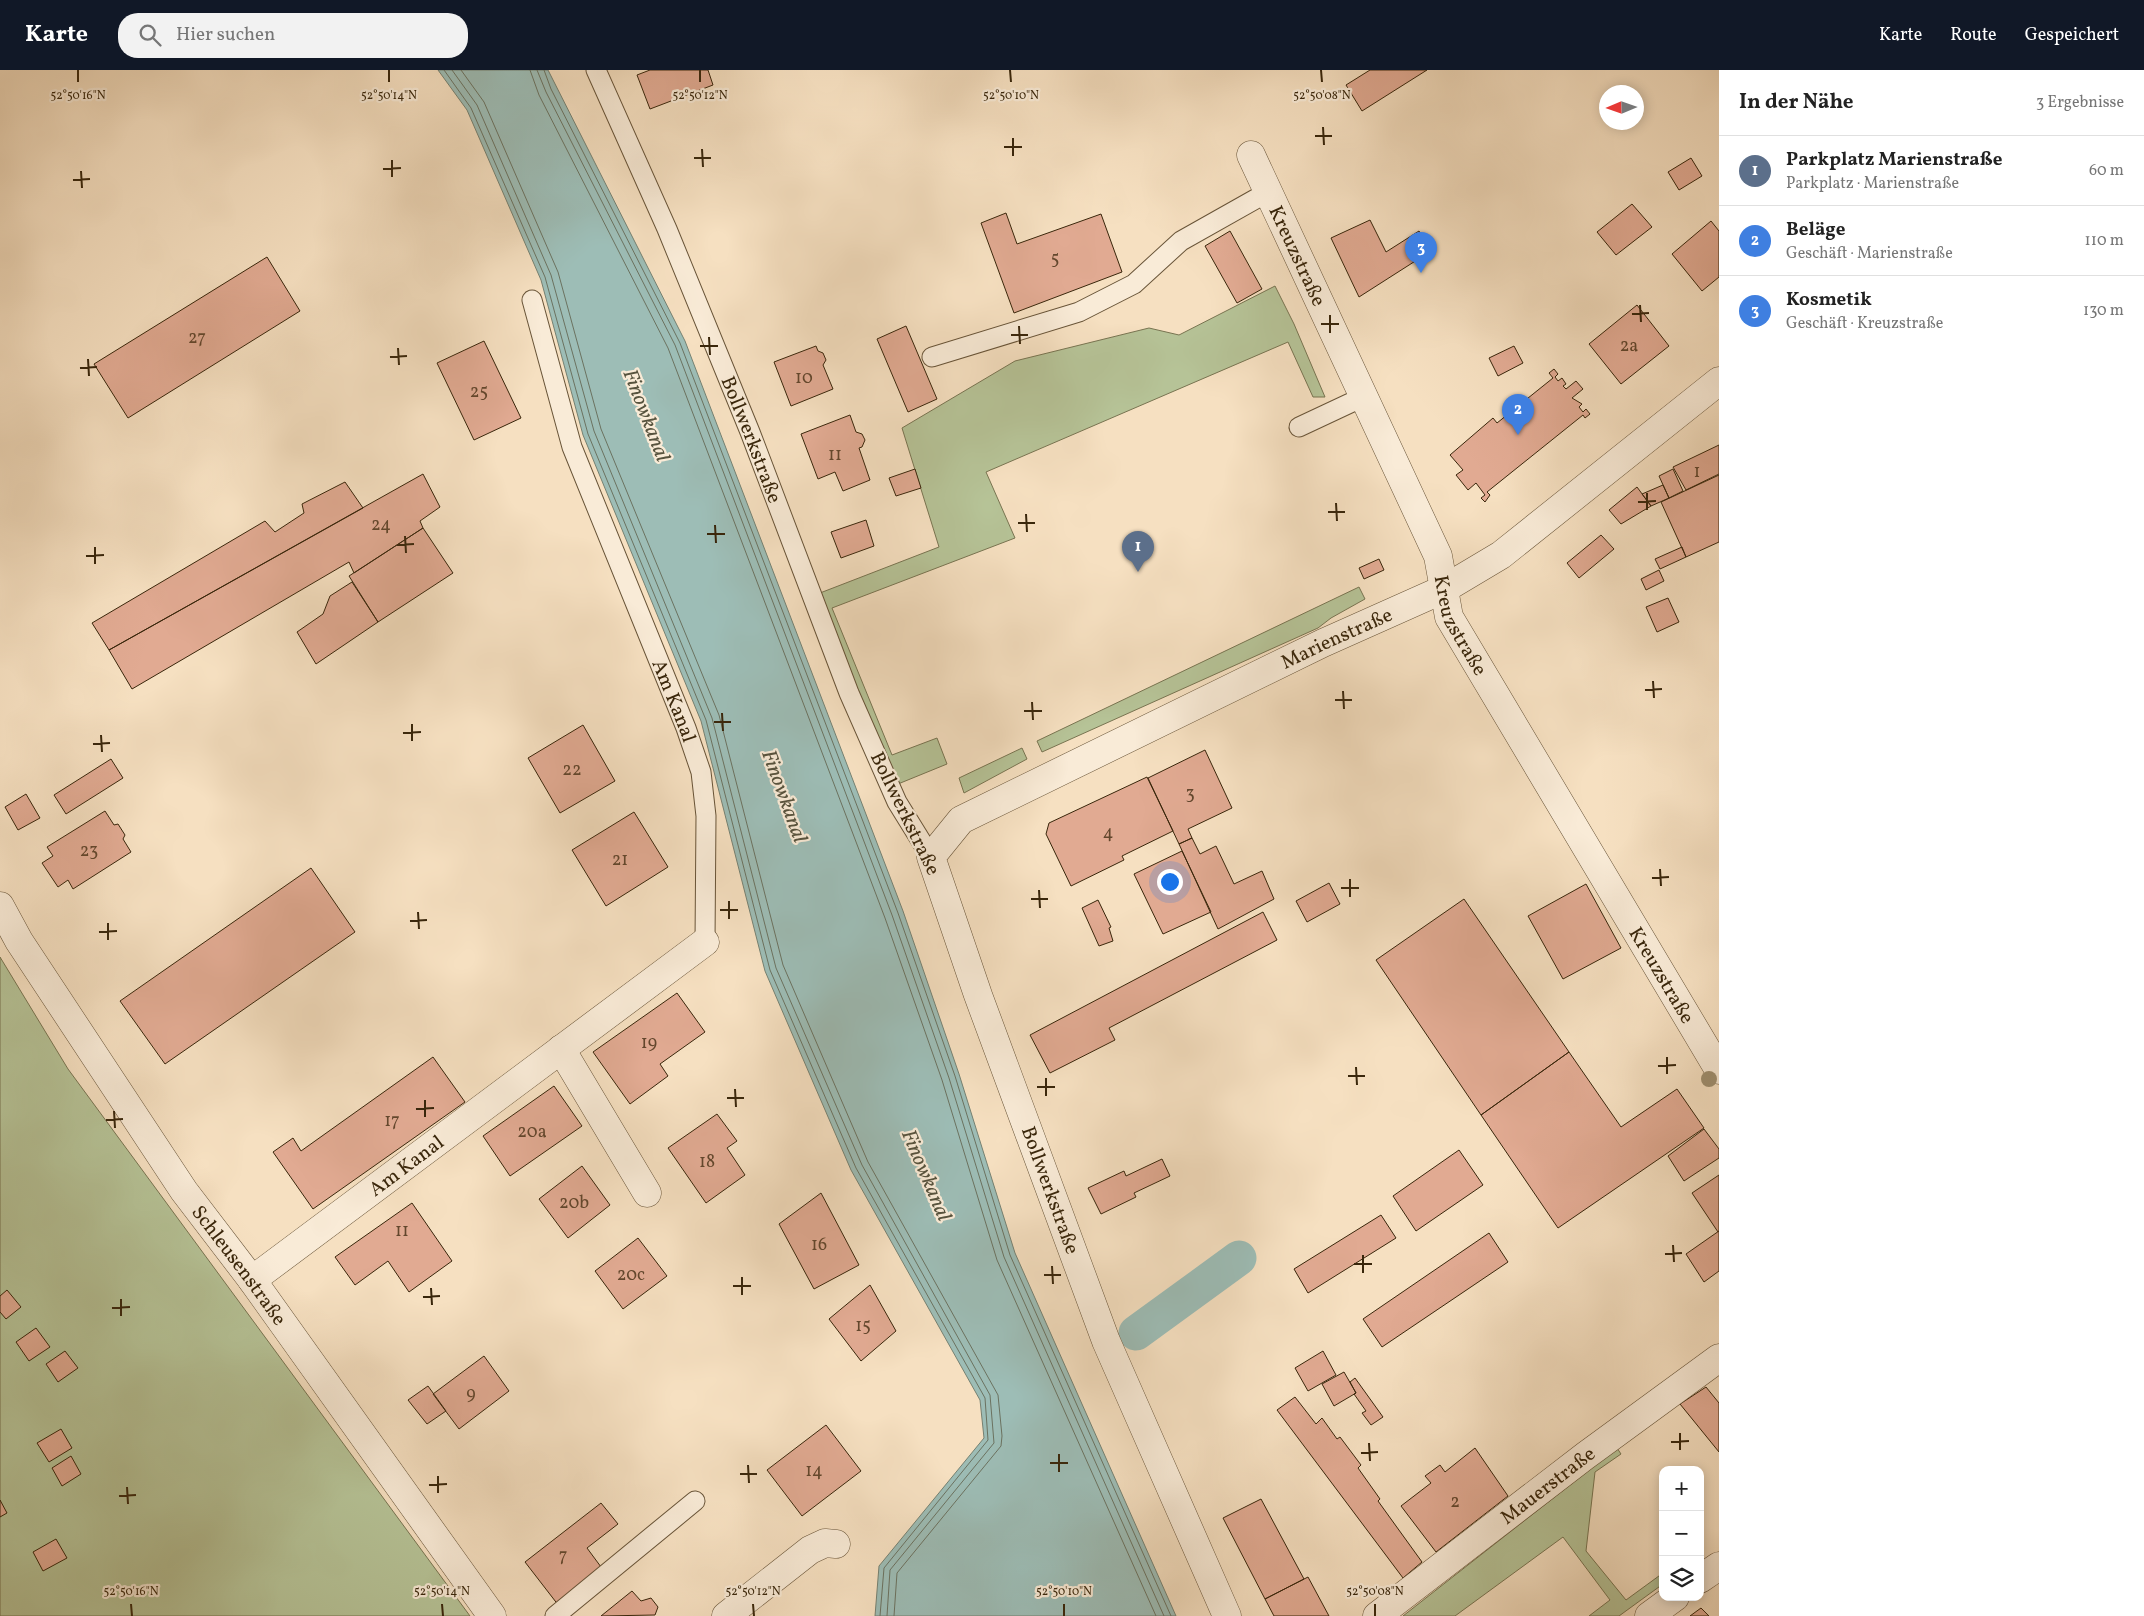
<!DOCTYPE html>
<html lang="de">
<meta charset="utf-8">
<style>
:root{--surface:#fff;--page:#f2f2f2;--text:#222;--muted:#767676;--line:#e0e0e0;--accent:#111827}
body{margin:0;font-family:Vollkorn,serif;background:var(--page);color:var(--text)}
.controls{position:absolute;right:15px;bottom:15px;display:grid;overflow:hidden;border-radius:10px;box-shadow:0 2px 12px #0003}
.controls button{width:45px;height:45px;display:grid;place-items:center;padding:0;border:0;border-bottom:1px solid var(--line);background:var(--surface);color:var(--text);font:25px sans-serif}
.compass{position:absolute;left:1599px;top:15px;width:45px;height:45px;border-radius:50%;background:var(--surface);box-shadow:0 2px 12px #0003;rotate:268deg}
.you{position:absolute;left:1169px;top:811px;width:18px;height:18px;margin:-12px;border:4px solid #fff;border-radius:50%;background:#1a73e8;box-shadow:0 0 0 8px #1a73e833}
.badge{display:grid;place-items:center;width:32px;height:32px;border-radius:50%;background:var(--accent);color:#fff;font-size:16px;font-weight:700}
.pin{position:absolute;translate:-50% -41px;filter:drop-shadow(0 1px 2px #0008)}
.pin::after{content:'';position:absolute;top:26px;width:18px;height:15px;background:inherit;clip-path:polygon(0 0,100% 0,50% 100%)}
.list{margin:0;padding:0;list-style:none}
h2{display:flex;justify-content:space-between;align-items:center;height:65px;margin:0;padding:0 20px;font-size:21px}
h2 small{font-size:16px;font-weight:400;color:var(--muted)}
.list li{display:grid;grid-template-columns:32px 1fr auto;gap:15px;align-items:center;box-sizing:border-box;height:70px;padding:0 20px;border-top:1px solid var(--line)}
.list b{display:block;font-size:19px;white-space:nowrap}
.list p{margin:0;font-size:16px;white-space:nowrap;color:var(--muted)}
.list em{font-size:16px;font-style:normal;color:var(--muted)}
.icon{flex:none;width:28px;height:28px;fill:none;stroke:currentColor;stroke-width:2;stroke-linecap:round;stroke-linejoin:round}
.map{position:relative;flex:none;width:1719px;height:1546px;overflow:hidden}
header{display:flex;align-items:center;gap:30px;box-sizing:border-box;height:70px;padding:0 25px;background:var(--accent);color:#fff}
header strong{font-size:24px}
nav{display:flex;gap:28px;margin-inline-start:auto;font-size:18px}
.search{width:350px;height:45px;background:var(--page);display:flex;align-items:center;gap:12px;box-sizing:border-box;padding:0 18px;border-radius:20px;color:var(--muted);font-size:19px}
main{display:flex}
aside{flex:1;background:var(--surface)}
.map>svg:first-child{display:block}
</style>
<header>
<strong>Karte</strong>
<div class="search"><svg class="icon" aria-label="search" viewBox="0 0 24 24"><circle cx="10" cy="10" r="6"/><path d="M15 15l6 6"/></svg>Hier suchen</div>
<nav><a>Karte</a><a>Route</a><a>Gespeichert</a></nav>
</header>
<main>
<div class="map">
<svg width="1719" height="1546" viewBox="0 0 1719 1546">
<rect width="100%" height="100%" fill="#f6e0c1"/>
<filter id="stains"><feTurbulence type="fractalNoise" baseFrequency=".004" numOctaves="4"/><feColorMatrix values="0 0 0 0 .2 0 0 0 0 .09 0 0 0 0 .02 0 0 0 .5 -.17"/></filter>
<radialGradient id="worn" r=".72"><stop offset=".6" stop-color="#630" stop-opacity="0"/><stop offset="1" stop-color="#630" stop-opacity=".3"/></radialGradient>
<path fill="#b6c397" stroke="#787451" d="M1275 216 1294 254 1325 327H1313L1288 272 986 402 1015 468 832 538 892 685 937 668 947 694 898 714 861 631 820 523 939 477 902 358 1015 291 1149 258 1179 265Z
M1359 517 1365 529 1331 548 1318 558 1042 682 1037 671Z
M1022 678 1027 689 964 723 959 708Z
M0 887 68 999 470 1546H0Z
M1617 1378 1621 1384 1595 1402 1586 1481 1626 1530 1663 1503V1514L1619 1546H1589L1610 1530 1563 1467 1455 1546H1403Z"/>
<path fill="#9dbdb6" stroke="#758172" d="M438 0H548L685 271 903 841 959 1004 1015 1183 1176 1546H875L879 1496 984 1368 980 1330 851 1100 765 901 701 651 583 365 541 210 467 40Z"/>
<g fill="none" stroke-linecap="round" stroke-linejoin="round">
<path stroke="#6b7260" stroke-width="1" d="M444 0 471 38 545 207 588 364 706 650 770 900 856 1098 985 1328 988 1370 884 1498 880 1546
M452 0 477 35 551 205 594 361 712 648 776 898 862 1095 990 1325 994 1373 890 1500 887 1546
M461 0 484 32 558 202 601 359 719 645 783 895 868 1092 998 1325 1002 1366 1001 1376 897 1503 894 1546
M530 0 539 25 668 278 885 848 942 1010 997 1190 1156 1546
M537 0 546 22 675 275 892 845 949 1008 1004 1187 1164 1546
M544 0 551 19 680 273 898 843 955 1006 1010 1185 1171 1546"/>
<path stroke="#9dbdb6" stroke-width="35" d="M1136 1263 1239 1188"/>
</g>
<path fill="#e1aa92" stroke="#39260b" d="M650 0H708L713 15 650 39 637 5Z
M1370 0H1427L1362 41 1346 15Z
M1691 88 1702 106 1679 120 1668 102Z
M1632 134 1652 157 1616 185 1597 162Z
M1006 143 1017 174 1101 144 1122 202 1014 243 981 153Z
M1370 150 1386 182 1419 161 1431 181 1359 227 1331 168Z
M1711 151 1719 161V207L1702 221 1672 184Z
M1230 161 1262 219 1237 233 1205 176Z
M267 187 300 241 128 348 94 294Z
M1637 235 1669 276 1621 314 1589 274Z
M906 256 937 329 908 342 877 269Z
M484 271 521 348 474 370 437 293Z
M816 276 818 281 823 283 826 290 823 295 833 319 791 336 774 292Z
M1514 276 1523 293 1498 306 1489 288Z
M1554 299 1558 304 1555 307 1558 311 1562 308 1566 314 1563 316 1566 319 1576 311 1583 319 1572 328 1582 334 1579 337 1583 342 1586 339 1590 344 1585 348 1583 345 1487 422 1490 425 1485 432 1481 428 1485 425 1476 413 1468 420 1456 405 1463 400 1450 385 1493 348 1497 353 1553 308 1549 303Z
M850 345 856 362 862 364 865 370 862 377 859 378 870 410 843 421 835 402 818 409 801 364Z
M1719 375V404L1686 420 1673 397Z
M915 399 921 418 896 426 889 408Z
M1673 399 1683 421 1669 428 1659 406Z
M423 404 440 437 420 451 423 458 354 503 349 492 132 619 109 580Z
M1719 405V472L1686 487 1661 432Z
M345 412 363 438 109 580 92 553 265 451 275 462 304 443 302 434Z
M1663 415 1669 428 1651 436 1642 424Z
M1637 417 1651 436 1621 454 1609 440Z
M866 450 874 476 841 488 831 462Z
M423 458 453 503 378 552 349 506Z
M1601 465 1614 479 1579 508 1567 493Z
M1682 477 1686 487 1660 499 1655 489Z
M1379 489 1384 500 1364 509 1359 498Z
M1659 500 1664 511 1646 520 1641 509Z
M352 512 378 552 316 594 297 562 323 544 330 526Z
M1668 528 1679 552 1657 562 1646 537Z
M583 655 615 711 560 743 528 688Z
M1205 680 1232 738 1188 759 1192 768 1179 774 1148 708Z
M111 689 123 708 66 744 54 725Z
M1147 707 1173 761 1122 786 1124 790 1071 816 1046 764 1049 753Z
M26 724 40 748 18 760 5 737Z
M105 741 114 755 118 754 125 765 123 769 131 782 73 819 68 810 58 817 42 793 53 786 47 777Z
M634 742 668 797 606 836 572 780Z
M1192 768 1200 784 1216 776 1234 814 1262 801 1274 829 1218 859 1179 774Z
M1182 781 1211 842 1163 864 1134 804Z
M311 798 355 862 165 994 120 931Z
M1329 813 1340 834 1307 852 1296 831Z
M1586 814 1621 878 1563 909 1528 846Z
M1464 829 1569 982 1481 1045 1376 890Z
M1098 830 1111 857 1109 858 1113 871 1099 876 1082 838Z
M1263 842 1277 870 1109 958 1115 970 1050 1003 1030 965Z
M677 923 705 962 660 994 668 1006 630 1034 593 982Z
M1569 982 1621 1057 1677 1019 1704 1058 1558 1158 1481 1045Z
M433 987 465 1032 313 1139 273 1082 293 1068 301 1081Z
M554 1016 582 1056 510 1106 483 1066Z
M717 1044 737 1071 727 1078 745 1105 706 1133 668 1078Z
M1704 1059 1719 1079V1088L1684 1111 1668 1086Z
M1459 1080 1483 1115 1416 1161 1393 1126Z
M1162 1089 1170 1106 1134 1123 1136 1127 1101 1144 1088 1118 1124 1101 1126 1106Z
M582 1096 610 1135 568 1168 539 1129Z
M1719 1105V1161L1718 1162 1692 1123Z
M821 1123 859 1195 814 1219 779 1154Z
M412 1133 452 1191 409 1222 388 1191 355 1215 335 1187Z
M1381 1145 1396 1168 1308 1223 1294 1199Z
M1719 1161V1201L1704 1212 1686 1184Z
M1489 1163 1508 1192 1382 1277 1363 1249Z
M638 1168 667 1206 623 1239 595 1201Z
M870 1215 896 1261 861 1291 829 1249Z
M7 1220 21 1237 6 1249 0 1242V1226Z
M36 1258 50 1277 29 1291 16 1272Z
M65 1281 78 1298 58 1312 46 1294Z
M1323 1281 1336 1305 1308 1321 1295 1298Z
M484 1286 509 1321 459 1359 433 1324Z
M1344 1302 1356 1323 1334 1336 1322 1314Z
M1355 1308 1383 1347 1371 1355 1362 1343 1366 1341 1354 1324 1356 1323 1350 1312Z
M428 1316 446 1341 427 1354 408 1330Z
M1706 1317 1719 1333V1382L1680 1334Z
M1295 1327 1316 1354 1322 1348 1337 1369 1340 1367 1361 1395 1358 1398 1380 1429 1378 1431 1422 1492 1403 1508 1277 1340Z
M826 1355 861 1401 802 1446 767 1400Z
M61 1359 72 1378 49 1392 37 1373Z
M1475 1378 1508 1426 1436 1482 1401 1436 1431 1413 1425 1406 1440 1395 1445 1402Z
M71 1386 81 1404 62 1416 52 1398Z
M1261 1429 1304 1509 1265 1529 1223 1448Z
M0 1430 7 1443 0 1447Z
M601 1433 618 1454 587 1478 604 1501 559 1536 525 1492Z
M56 1469 67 1488 43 1501 33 1482Z
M1308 1507 1329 1546H1274L1265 1529Z
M632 1521 641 1531 651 1528 658 1537 655 1545 601 1546Z
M1701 1538 1709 1546H1690Z"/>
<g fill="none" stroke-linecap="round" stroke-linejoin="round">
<g stroke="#685438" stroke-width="21">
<g id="lane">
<path id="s1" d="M596 0 667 159 750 362 849 623 897 732 931 787"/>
<path id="s2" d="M532 230 572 377 686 658 701 702 706 746 705 872"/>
<path d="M932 287 1079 242 1134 214 1181 171 1268 122"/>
<path d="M1299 357 1363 327"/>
<path d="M555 1546 695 1431"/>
</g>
</g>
<g stroke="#685438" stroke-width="29">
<g id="street">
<path id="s3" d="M1251 85 1438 486 1449 547 1719 1000"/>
<path id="s4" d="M0 836 19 871 184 1121 252 1210 492 1546"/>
<path d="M561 979 647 1123"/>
<path id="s5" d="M252 1210 705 872"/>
<path d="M1700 1509 1719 1496"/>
<path d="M726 1546 810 1480 825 1473 836 1474"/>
<path id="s6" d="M1227 1546 1106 1271 978 925 931 787 961 750 1323 573 1444 519 1501 485 1719 311"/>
<path id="s7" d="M1377 1546 1585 1386 1719 1288"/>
<path d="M1649 1546 1675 1527"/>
</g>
</g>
<use href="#lane" stroke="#f9ebd7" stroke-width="19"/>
<use href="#street" stroke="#f9ebd7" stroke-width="28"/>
</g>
<circle fill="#9f8f70" cx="1709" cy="1009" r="8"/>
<path fill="none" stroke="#39260b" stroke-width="2" d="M78 0V12M389 0V12M700 0V12M1010 0 1011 12M1321 0 1322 12M1323 57 1324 75M1315 66H1332M1013 68V86M1004 77H1022M702 79 703 97M694 88H711M392 90V107M383 99 401 98M81 101 82 118M73 110 90 109M1640 235 1641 252M1632 244 1649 243M1330 245V263M1321 254H1339M1019 256 1020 274M1011 265H1028M709 267 710 285M700 276H718M398 278 399 295M390 287 407 286M88 289 89 306M80 298 97 297M1647 423V440M1638 432 1656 431M1336 433 1337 451M1328 442H1345M1026 444 1027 462M1018 453H1035M715 455 716 473M707 464H725M405 466 406 483M397 475 414 474M95 477V494M86 486 104 485M1653 611 1654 628M1645 620 1662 619M1343 621 1344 639M1335 630H1352M1032 632 1033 650M1024 641H1042M722 643 723 661M714 652H731M412 654V671M403 663 421 662M101 665 102 682M93 674 110 673M1660 799 1661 816M1652 808 1669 807M1350 809V827M1341 818H1359M1039 820 1040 838M1031 829H1048M729 831V849M720 840H738M418 842 419 859M410 851 427 850M108 853V870M99 862 117 861M1667 987V1004M1658 996 1676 995M1356 997 1357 1015M1348 1006H1365M1046 1008V1026M1037 1017H1055M735 1019 736 1037M727 1028H744M425 1030V1047M416 1039 434 1038M114 1041 115 1058M106 1050 123 1049M1673 1175 1674 1192M1665 1184 1682 1183M1363 1185V1203M1354 1194H1372M1052 1196 1053 1214M1044 1205H1061M742 1207V1225M733 1216H751M431 1218 432 1235M423 1227 440 1226M121 1229V1246M112 1238 130 1237M1680 1363V1380M1671 1372 1689 1371M1369 1373 1370 1391M1361 1383 1378 1382M1059 1384V1402M1050 1393H1068M748 1395 749 1413M740 1404H757M438 1406V1423M429 1415 447 1414M127 1417 128 1434M119 1426 136 1425M131 1534 132 1546M442 1534 443 1546M753 1534 754 1546M1064 1534V1546M1375 1534V1546"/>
<g text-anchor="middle" stroke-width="4.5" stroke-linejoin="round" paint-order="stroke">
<g font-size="18" fill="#63472d">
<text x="1055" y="194">5</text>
<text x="197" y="273">27</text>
<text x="1629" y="281">2a</text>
<text x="804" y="313">10</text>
<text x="479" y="327">25</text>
<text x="835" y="390">11</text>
<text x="1697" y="407">1</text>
<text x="381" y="460">24</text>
<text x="572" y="705">22</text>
<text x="1190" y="729">3</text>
<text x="1108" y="768">4</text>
<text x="89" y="786">23</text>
<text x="620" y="795">21</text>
<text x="649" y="978">19</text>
<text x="392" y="1056">17</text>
<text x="532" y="1067">20a</text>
<text x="707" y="1097">18</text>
<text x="574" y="1138">20b</text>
<text x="402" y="1166">11</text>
<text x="819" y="1180">16</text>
<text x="631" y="1210">20c</text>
<text x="863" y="1261">15</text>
<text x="471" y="1329">9</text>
<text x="814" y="1406">14</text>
<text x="1455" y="1437">2</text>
<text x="563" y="1491">7</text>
</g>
<g font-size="20" fill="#39260b" stroke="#f9ebd7">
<text dy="7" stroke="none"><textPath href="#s3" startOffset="111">Kreuzstraße</textPath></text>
<text dy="7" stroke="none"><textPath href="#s1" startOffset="401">Bollwerkstraße</textPath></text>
<text dy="7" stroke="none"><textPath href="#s3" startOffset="516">Kreuzstraße</textPath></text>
<text dy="7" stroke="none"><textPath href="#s6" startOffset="1280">Marienstraße</textPath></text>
<text dy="7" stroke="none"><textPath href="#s2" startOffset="426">Am Kanal</textPath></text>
<text transform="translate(906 743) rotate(64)" y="7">Bollwerkstraße</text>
<text dy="7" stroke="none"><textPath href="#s3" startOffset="921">Kreuzstraße</textPath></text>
<text dy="7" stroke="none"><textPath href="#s5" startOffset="192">Am Kanal</textPath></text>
<text transform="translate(1051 1120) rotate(70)" y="7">Bollwerkstraße</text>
<text dy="7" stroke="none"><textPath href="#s4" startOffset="432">Schleusenstraße</textPath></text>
<text dy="7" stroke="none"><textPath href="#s7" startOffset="215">Mauerstraße</textPath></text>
</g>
<g font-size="21" font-style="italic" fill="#57533e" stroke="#f9ebd7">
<text transform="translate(647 345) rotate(69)" y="7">Finowkanal</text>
<text transform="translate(785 726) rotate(70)" y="7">Finowkanal</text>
<text transform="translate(927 1105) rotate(67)" y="7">Finowkanal</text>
</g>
</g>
<g font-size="12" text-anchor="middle" fill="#39260b" stroke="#f9ebd7" stroke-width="4.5" stroke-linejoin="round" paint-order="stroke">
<text x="78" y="29">52°50'16"N</text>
<text x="389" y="29">52°50'14"N</text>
<text x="700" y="29">52°50'12"N</text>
<text x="1011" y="29">52°50'10"N</text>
<text x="1322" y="29">52°50'08"N</text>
<text x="131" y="1525">52°50'16"N</text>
<text x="442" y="1525">52°50'14"N</text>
<text x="753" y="1525">52°50'12"N</text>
<text x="1064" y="1525">52°50'10"N</text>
<text x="1375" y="1525">52°50'08"N</text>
</g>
<rect width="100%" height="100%" filter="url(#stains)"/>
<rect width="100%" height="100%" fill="url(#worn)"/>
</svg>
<div class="controls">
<button>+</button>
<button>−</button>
<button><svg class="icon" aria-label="layers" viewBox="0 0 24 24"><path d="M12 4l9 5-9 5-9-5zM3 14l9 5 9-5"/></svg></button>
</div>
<svg class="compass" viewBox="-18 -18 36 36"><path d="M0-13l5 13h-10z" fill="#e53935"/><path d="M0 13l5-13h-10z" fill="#767676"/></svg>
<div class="you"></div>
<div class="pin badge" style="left:1138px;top:502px;background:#5c6f8a">1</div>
<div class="pin badge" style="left:1518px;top:365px;background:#3f7fe0">2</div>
<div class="pin badge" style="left:1421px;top:203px;background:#3f7fe0">3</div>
</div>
<aside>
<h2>In der Nähe<small>3 Ergebnisse</small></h2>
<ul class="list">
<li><span class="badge" style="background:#5c6f8a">1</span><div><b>Parkplatz Marienstraße</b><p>Parkplatz · Marienstraße</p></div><em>60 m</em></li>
<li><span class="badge" style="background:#3f7fe0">2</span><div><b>Beläge</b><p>Geschäft · Marienstraße</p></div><em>110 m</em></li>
<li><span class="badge" style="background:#3f7fe0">3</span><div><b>Kosmetik</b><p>Geschäft · Kreuzstraße</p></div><em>130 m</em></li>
</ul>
</aside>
</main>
